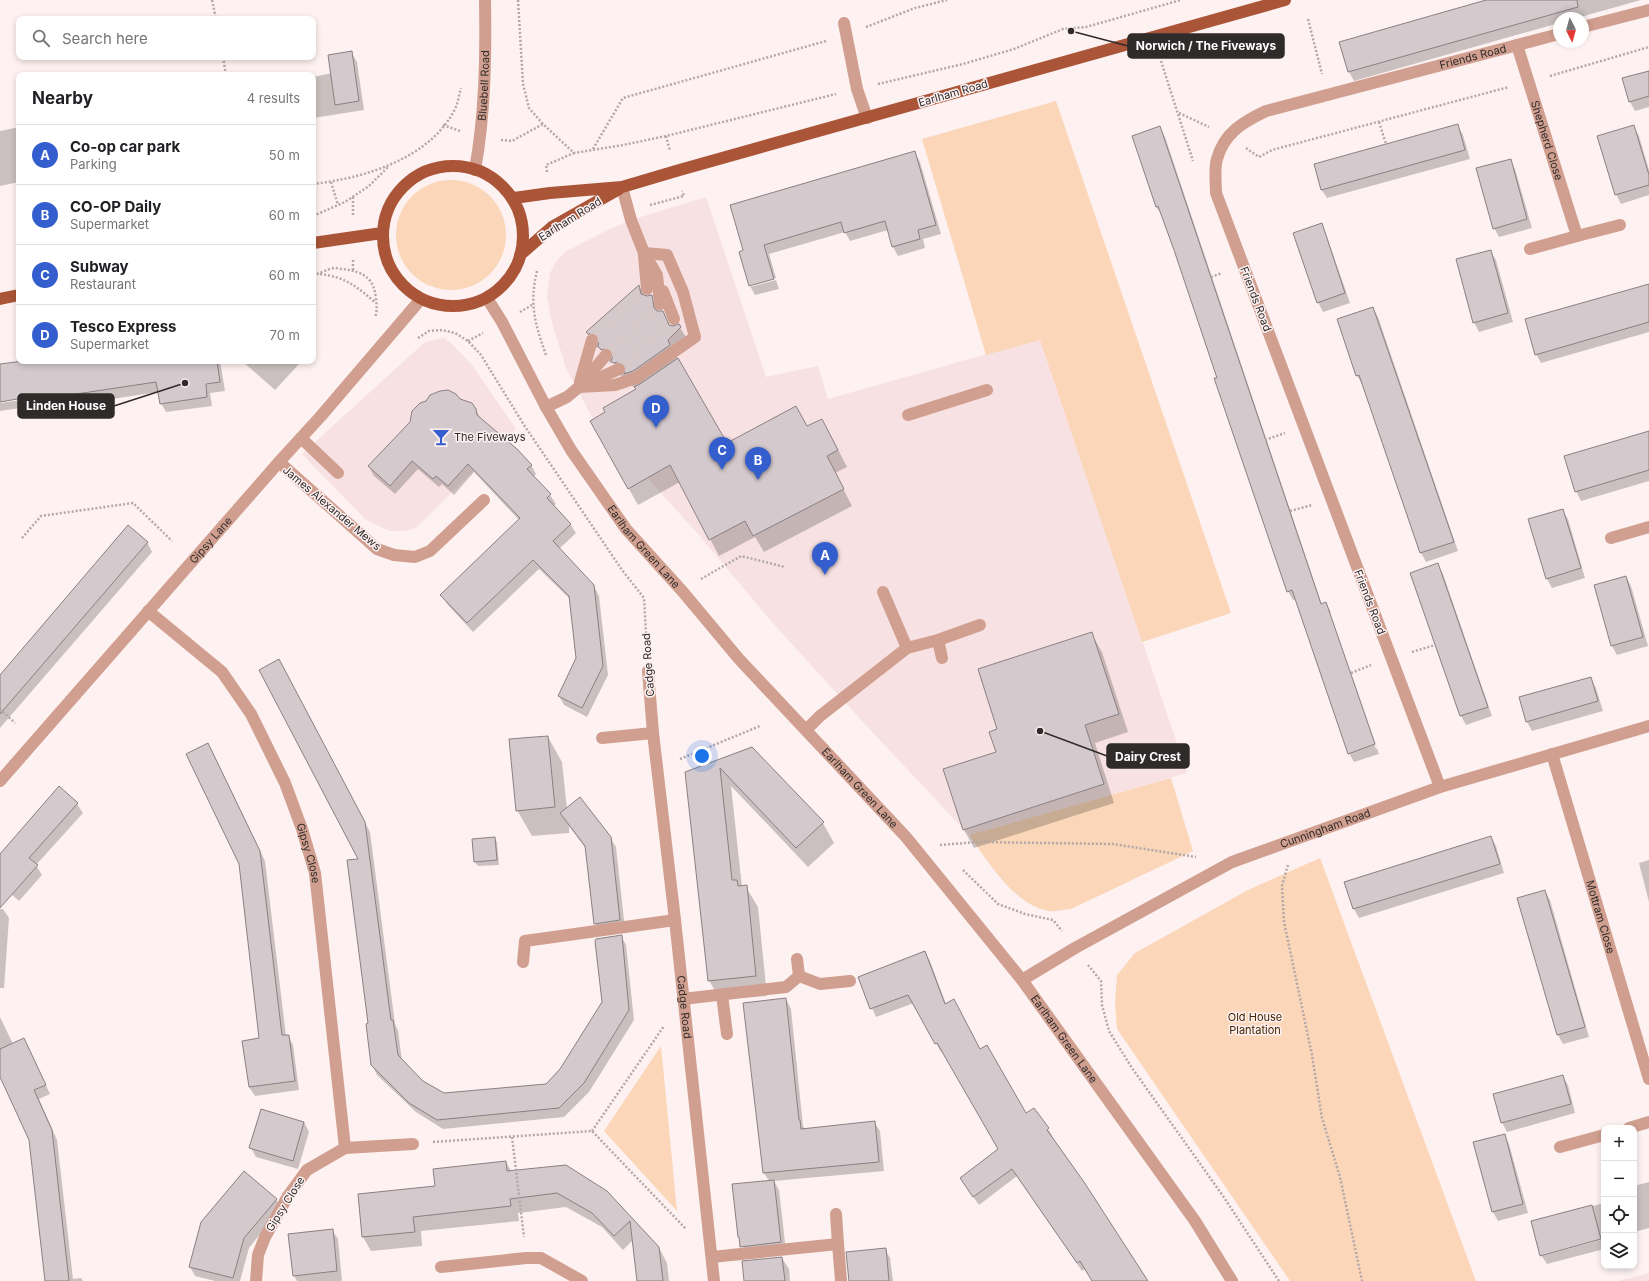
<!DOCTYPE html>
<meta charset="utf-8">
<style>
:root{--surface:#fff;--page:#f2f2f2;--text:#202124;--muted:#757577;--line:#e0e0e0;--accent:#345ece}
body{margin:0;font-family:Inter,sans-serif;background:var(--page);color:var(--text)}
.controls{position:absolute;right:12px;bottom:12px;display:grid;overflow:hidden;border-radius:8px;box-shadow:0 2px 6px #0003}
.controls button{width:36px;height:36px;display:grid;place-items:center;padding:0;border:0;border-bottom:1px solid var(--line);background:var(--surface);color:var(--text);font:20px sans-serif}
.compass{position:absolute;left:1553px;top:12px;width:36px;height:36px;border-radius:50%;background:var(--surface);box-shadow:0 2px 6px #0003;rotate:174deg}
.you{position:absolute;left:702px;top:756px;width:14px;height:14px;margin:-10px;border:3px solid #fff;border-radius:50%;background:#1a73e8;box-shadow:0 0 0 6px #1a73e833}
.badge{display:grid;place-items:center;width:26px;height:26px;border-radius:50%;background:var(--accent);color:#fff;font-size:13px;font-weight:700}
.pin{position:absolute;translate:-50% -33px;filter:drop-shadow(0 1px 2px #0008)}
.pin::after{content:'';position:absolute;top:21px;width:14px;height:12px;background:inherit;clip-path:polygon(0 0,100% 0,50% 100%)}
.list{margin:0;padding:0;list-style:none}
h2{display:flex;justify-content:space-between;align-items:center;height:52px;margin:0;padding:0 16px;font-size:17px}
h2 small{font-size:13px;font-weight:400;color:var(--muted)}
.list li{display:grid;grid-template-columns:26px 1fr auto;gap:12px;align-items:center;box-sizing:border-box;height:60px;padding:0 16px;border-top:1px solid var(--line)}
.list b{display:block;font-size:15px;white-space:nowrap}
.list p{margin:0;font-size:13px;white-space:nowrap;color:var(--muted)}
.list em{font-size:13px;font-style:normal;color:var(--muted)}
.icon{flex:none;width:22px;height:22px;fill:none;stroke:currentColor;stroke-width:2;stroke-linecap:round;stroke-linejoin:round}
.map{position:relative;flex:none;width:1649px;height:1281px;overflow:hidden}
.search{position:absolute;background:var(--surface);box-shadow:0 2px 6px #0003;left:16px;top:16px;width:300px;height:44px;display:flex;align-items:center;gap:10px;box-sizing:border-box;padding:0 14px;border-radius:8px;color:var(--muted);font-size:15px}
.panel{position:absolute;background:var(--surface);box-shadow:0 2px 6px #0003;left:16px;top:72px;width:300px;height:292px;border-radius:8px}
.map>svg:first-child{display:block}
</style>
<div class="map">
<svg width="1649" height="1281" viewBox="0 0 1649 1281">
<rect width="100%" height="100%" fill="#fef1f1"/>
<path fill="#f7e1e2" d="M706 197 766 377 818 366 828 399 1040 339 1187 773 969 835 863 722 771 621 699 535 592 417 566 368 552 323 547 297 550 273 557 260 567 251 610 229 631 220Z
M444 338 451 343 472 365 516 429 416 528 405 531H390L366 520 302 454 425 342Z
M1649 1273V1281H1618Z"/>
<path fill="#fbd6b8" d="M1056 101 1231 613 1142 642 1040 340 986 355 922 139Z
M396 235a55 55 0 1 1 110 0a55 55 0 1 1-110 0Z
M1171 778 1193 851 1071 909C1065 909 1056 912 1050 911 1015 907 988 861 969 835Z
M1320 858 1476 1281H1290L1117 1029 1115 1004 1117 975 1135 953 1248 890Z
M661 1046 677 1211 604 1131Z"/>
<path fill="#0003" fill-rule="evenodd" d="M1491 0H1641L1577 18H1559V23L1354 81 1349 72 1340 42Z
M351 52 357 62 364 110 313 118V77L332 73Z
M1649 71V107L1635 111 1630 102 1623 79Z
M1457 125 1463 135 1470 159 1327 198 1321 189Z
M1633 126 1639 136 1649 170V195L1621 204 1616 194Z
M19 127V182L0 186V131Z
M1160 127 1165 137 1322 605 1326 603 1331 612 1379 754 1354 762 1349 753 1296 599 1293 600 1288 591 1218 378 1163 216 1156 207 1133 136ZM1329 612H1331L1377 749H1376Z
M915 153 920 162 941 234 923 239 925 248 898 256 893 247 888 230 850 241 845 232 769 254 776 278 750 285V287L776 280 779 289 755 295 750 286 740 252Z
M1510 160 1515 169 1532 228 1499 237 1494 228Z
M1321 224 1326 234 1350 303 1323 312 1318 302Z
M1490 251 1496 260 1513 322 1479 332 1474 322Z
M1649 285V332L1541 363 1536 354Z
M639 286 645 296H651L659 312H662L670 326H679L689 342 675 354 726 444 807 427 831 436 847 467 835 473 852 506 764 552 755 537 719 556 680 482 638 505 591 422 606 412 637 390 635 387H633L627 375 622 377 613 362 610 363 600 347 596 348 595 346 587 332Z
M1373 308 1378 317 1458 551 1426 562 1421 553 1363 385 1357 376 1338 320Z
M28 361H220L225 391 210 393 212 406 166 412 161 403 159 392 30 411 27 407 0 411V403L28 399 27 397 0 401V365Z
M242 361H297L299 364 275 390Z
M460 400 475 409 481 419 531 465 536 474 533 477 550 495 556 504 553 506 570 524 576 533 559 549 594 586 599 596 608 675 587 717 564 705 559 696 577 659 571 600 539 569 473 632 447 604 442 595 519 520 474 472 454 495 442 484 439 487 418 469 395 494 374 476 369 467Z
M1649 432V481L1581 501 1576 491Z
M1562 510 1568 519 1585 578 1552 588 1547 579Z
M147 542 152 552 0 728V675Z
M1438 565 1443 574 1492 716 1466 725 1461 716 1412 573Z
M1626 577 1631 586 1648 646 1617 655 1612 646 1595 586Z
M1091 633 1102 652 1128 732 1095 743 1114 803 974 848 964 830 997 753 999 730Z
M284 670 370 832 395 1024 398 1030 402 1061 423 1081 444 1094 546 1085 561 1070 603 1002 621 936 626 945 634 1020 589 1092 564 1117 443 1129 416 1112 377 1075 372 1065 360 859Z
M1591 678 1596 688 1603 711 1532 731 1527 722Z
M548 737 562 762 567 809 610 837 616 847 625 929 601 933 595 923 586 849 569 826V833L532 836 517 810Z
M751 748 823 823 834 843 808 867 731 786 742 887H746L758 907 767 996 720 1000 709 980 686 773Z
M213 753 265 861 286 1036H288L293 1045 299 1090 255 1096 249 1087 261 1039 240 864Z
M77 804 83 813 36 865 42 875 19 901 0 884V856Z
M1491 837 1496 846 1504 873 1359 918 1354 909 1346 883Z
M494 838 497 842 499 865 478 866 475 862 473 840Z
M1649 860V902L1639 863Z
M1545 891 1550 900 1589 1037 1563 1044 1558 1035 1518 899Z
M0 909H3L9 918 4 988H0Z
M925 953 930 961 946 1004 980 1050 1026 1115 1048 1129 1053 1137 1051 1138 1146 1281H1093L1085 1269 1082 1271 1017 1176 979 1205 966 1187 961 1178 999 1150 943 1051 941 1052 914 1003 876 1017 859 978Z
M786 999 791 1009 803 1126 805 1129 874 1122 880 1131 884 1171 774 1181 779 1190 786 1251 747 1255 739 1237 733 1185 769 1181 764 1173Z
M0 1017 13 1044 24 1039 50 1094 39 1099 57 1140 73 1279 81 1278 83 1281H46L30 1139 0 1075Z
M1562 1076 1568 1085 1575 1113 1507 1132 1502 1122Z
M304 1122 309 1132 298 1169 256 1157 251 1148Z
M1504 1135 1509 1144 1528 1213 1498 1221 1493 1212 1475 1143Z
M506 1162 511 1171 607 1192 659 1248 667 1263 669 1281H638L633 1240 623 1250 602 1227 566 1207 518 1213 519 1221 421 1231 422 1246 371 1251 363 1237 436 1186Z
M1649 1182V1228L1634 1232V1186Z
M276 1199 281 1208 249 1248 240 1281H215L195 1276 190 1267Z
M1604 1203V1237L1542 1254V1256L1604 1239V1249L1547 1264 1541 1255 1533 1222Z
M332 1230 338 1239 342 1281H297L294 1276Z
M885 1249 890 1258 893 1281H850Z
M782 1258 789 1269 790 1281H745Z"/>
<path fill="#d4c9cc" stroke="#8a8083" d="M1486 0H1577L1578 7 1348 72 1339 42Z
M352 51 359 101 335 105 328 55Z
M1649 71V96L1629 102 1622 78Z
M1458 124 1465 150 1321 190 1314 164Z
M1634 125 1649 175V185L1615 195 1597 136Z
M1160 126 1321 604 1326 602 1375 744 1348 754 1292 590 1287 592 1214 378H1217L1174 250 1158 206 1156 207 1132 136Z
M915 151 936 225 918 230 920 239 892 247 885 221 844 233 841 222 764 245 774 279 749 286 739 252 743 250 730 205Z
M1511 159 1527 219 1493 229 1476 168Z
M1322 223 1345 293 1317 303 1293 233Z
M1491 250 1508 313 1473 323 1456 259Z
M1649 284V322L1535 355 1525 319Z
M639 285 641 294 647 296 652 295 654 308 657 311H663L669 325 673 326 679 324 681 327 668 340 670 345 633 371 624 374 626 369 624 363 619 362 613 363 611 361 613 356 611 350 607 348 601 350 598 346 599 339 598 335 594 333 588 334 586 332Z
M1373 307 1454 542 1420 553 1359 375 1356 376 1337 319Z
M678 358 727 443 796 406 807 426 822 419 838 450 827 456 844 489 753 536 745 521 709 540 670 465 628 489 590 421 605 412 603 408 636 389 634 387 640 384Z
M23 361H217L220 382 206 384 207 397 160 404 156 382 23 402V398L0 402V364Z
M448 390 456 394 460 399 472 403 476 409 477 415 517 449 532 465 527 469 551 494 547 498 571 524 553 541 594 585 603 666 582 708 558 696 576 658 569 596 533 560 467 623 440 595 520 518 468 464 448 486 436 476 433 479 412 461 390 486 368 466 410 422 412 411 420 403 426 401 430 395 440 391Z
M1649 431V470L1575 492 1564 456Z
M1563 509 1581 568 1546 579 1528 519Z
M128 525 148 542 0 714V675Z
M1438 563 1488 707 1460 716 1410 573Z
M1626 576 1643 637 1611 646 1594 585Z
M1092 632 1119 714 1085 725 1104 784 963 830 943 769 996 752 989 732 997 729 978 669Z
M279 659 365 822 391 1020H393L398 1055 423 1081 444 1093 546 1084 560 1069 602 1002 595 941 596 939 622 935 629 1010 584 1083 559 1108 437 1120 409 1103 371 1065 366 1024 368 1023 347 860 358 859 259 670Z
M1591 677 1598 701 1526 722 1519 697Z
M548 736 555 807 516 811 509 739Z
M208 743 260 851 282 1035H289L295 1081 249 1087 242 1041 259 1038 239 864 186 754Z
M752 747 824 822 796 848 720 768 732 880H737L738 886 747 885 756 976 708 981 685 772Z
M59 786 78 803 29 858 38 865 0 908V854Z
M580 797 611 837 620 920 594 924 585 846 560 813Z
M1491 836 1500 864 1353 909 1344 882Z
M495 837 497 860 474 862 472 839Z
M1545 890 1585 1027 1557 1035 1517 898Z
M925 951 945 1004 954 999 980 1049 987 1045 1026 1113 1034 1108 1049 1128 1047 1130 1084 1182 1148 1281H1092L1080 1261 1077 1263 1012 1169 973 1197 960 1178 998 1149 937 1043 935 1044 908 995 870 1009 858 977Z
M786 998 799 1120H800L801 1129 875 1121 879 1162 763 1173 743 1003Z
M24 1038 46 1085 34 1090 52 1130 69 1281H45L29 1140 0 1077V1049Z
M1563 1075 1571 1104 1501 1123 1493 1094Z
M261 1109 304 1122 293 1161 249 1148Z
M1505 1134 1523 1204 1492 1212 1473 1142Z
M506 1161 507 1171 566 1165 607 1191 659 1247 663 1281H637L630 1221 614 1236 592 1213 557 1193 510 1199 511 1206 413 1217 415 1232 362 1237 358 1194 435 1186 433 1169Z
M244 1171 277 1199 244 1238 233 1278 189 1267 201 1222Z
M774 1180 781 1242 740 1247 739 1237H738L732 1184Z
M1592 1205 1601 1239 1540 1256 1531 1221Z
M333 1229 337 1271 293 1276 288 1234Z
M886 1248 889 1281H849L846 1252Z
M782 1257 785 1281H744L742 1261Z"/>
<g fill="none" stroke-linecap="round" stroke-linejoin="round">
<path stroke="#d5c9c9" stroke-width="12" stroke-dasharray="12 6" stroke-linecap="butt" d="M592 340 647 289
M606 355 660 304
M619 369 674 319"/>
<path stroke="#b2a8a8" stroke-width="2.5" stroke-dasharray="2 2" stroke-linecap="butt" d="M212 0 216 19
M518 0 523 84 529 108 543 124 574 153 623 145 666 136 836 94
M1308 19 1322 74
M866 27 915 8 947 0
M223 57 226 75
M1161 61 1193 161
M1550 76 1649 47
M878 84 963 64 1014 49 1063 29 1086 27 1181 0
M1179 113 1209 127
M1379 122 1386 144
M443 125 460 131
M666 136 670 151
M501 140 512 141 543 124
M1246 148 1259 157 1272 150 1509 87
M593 149 623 98 826 41
M547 172 546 165 574 153
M331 182 338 205
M313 184C364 178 430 159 455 109 458 103 459 95 461 88
M353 197V216
M650 205 684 196 682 191
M313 216 345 202 369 186 388 167
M353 270V259
M537 271C529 304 535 324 546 355
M320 274C346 277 357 287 376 303
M313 275C320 274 327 269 334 268 337 268 341 269 343 269 364 272 374 278 376 299 377 306 377 312 375 318
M1211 277 1222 273
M520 312 532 305
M418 338 429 331 442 330 455 333 468 341 481 355 524 425 622 570 644 598 647 651
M468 341 483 333
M1265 440 1285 433
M1290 511 1312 505
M22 538 41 516 133 503 172 541
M701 579 741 556 785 567
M1412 652 1435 645
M1351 673 1371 665
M0 709 15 723
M680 759 760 726
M940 845 977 842 1113 844 1196 857
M1288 865 1282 886 1284 922 1312 1055 1322 1118 1340 1177 1362 1281
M963 870 998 904 1025 914 1053 920 1062 931
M1088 965 1101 981 1102 1005 1109 1031 1132 1068 1223 1196 1279 1281
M592 1131 664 1026
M512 1137 524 1237
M433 1142 592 1131 686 1229"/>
<g stroke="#d09f8f" stroke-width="12">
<path d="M844 23 857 89 867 118"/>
<path d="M1583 27 1649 10"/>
<path id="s1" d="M1517 45 1577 236 1530 249"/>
<path id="s2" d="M475 170C485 114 486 58 485 0"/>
<path d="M622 187 631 220 644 253 657 275 660 304"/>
<path d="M1577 236 1620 225"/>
<path d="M644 256 647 289"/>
<path d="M663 291 674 319"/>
<path id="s3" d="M487 298 502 322 546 407 571 450 626 529 683 592 739 659 906 837 1022 980 1195 1221 1232 1281"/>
<path d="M580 382 592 340"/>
<path d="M586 384 619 369"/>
<path d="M579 387 615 385 636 378 695 337 683 292 667 255 644 253"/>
<path d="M546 407 567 397 579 387 606 355"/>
<path d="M908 415 987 390"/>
<path d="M301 438 338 473"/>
<path d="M279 462 377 549 394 555 415 557 430 551 484 500"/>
<path d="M1611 538 1649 527"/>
<path d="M883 592 907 648"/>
<path id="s4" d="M148 611 222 672 251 714 285 783 302 829 315 873 345 1148 307 1170 288 1196 265 1237 258 1255 256 1281"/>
<path d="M938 640 942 658"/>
<path id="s5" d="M648 671 653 733 675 920 714 1281"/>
<path d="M806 730 820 716 907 648 938 640 980 625"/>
<path d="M602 738 653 733"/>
<path id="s6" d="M1552 754 1649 1079"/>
<path id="s7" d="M0 781 279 462 321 416 421 299"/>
<path id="s8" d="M1440 787 1216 193C1216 183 1214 169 1217 159 1224 133 1243 122 1266 111L1559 34"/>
<path d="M523 962 525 941 675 920"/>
<path d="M799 976 820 984 850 981"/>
<path id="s9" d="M1022 980 1075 948 1232 862 1440 787 1649 726"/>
<path d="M722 995 727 1034"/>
<path d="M683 999 786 987 799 976 797 959"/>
<path d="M1629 1128 1649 1122"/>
<path d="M1560 1147 1604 1135"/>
<path d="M345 1148 413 1144"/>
<path d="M836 1214 838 1244"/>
<path d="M712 1257 838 1244 841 1280"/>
<path d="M441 1267 526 1258H541L582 1281"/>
</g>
<path stroke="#aa5537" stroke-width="12" d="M383 236a70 70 0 1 1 140 0a70 70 0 1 1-140 0Z
M514 198 550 193 622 187 676 171 1285 0
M313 243 382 233
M520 255 552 227 619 189
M0 299 19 295"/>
</g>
<defs>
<g id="bar-bare" transform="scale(1.38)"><path d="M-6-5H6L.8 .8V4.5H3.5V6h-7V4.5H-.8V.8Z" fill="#345ece" stroke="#fef1f1" stroke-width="2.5" paint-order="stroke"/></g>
</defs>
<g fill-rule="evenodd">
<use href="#bar-bare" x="441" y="437"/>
</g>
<g text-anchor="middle" stroke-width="3" stroke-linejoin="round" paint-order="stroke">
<g font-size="11" fill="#302b2b" stroke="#fef1f1">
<text dy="4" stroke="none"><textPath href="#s8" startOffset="954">Friends Road</textPath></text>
<text dy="4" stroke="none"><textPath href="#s2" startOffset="85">Bluebell Road</textPath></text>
<text transform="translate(953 93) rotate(-16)" y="4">Earlham Road</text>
<text dy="4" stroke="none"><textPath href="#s1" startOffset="100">Shepherd Close</textPath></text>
<text transform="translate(570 219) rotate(-32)" y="4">Earlham Road</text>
<text transform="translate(1256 299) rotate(69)" y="4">Friends Road</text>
<text transform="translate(332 508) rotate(40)" y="4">James Alexander Mews</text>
<text dy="4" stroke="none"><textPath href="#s7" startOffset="320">Gipsy Lane</textPath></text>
<text dy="4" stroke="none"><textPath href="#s3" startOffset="295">Earlham Green Lane</textPath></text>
<text transform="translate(1370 602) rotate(69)" y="4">Friends Road</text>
<text transform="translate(648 665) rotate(-94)" y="4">Cadge Road</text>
<text dy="4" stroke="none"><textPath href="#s3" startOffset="619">Earlham Green Lane</textPath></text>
<text dy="4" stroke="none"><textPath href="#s9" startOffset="340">Cunningham Road</textPath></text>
<text dy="4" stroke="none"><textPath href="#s4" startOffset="298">Gipsy Close</textPath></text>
<text dy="4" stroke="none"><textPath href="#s6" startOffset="170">Mottram Close</textPath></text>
<text dy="4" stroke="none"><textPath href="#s5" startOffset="338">Cadge Road</textPath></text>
<text dy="4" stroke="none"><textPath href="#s3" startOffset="943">Earlham Green Lane</textPath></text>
<text transform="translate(285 1204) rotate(-58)" y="4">Gipsy Close</text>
</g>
<g font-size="11" fill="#302b2b" stroke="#fef1f1" text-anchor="start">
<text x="454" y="441">The Fiveways</text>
</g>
<g font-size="11" fill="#442401" stroke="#fef1f1">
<text x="1255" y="1021">Old House<tspan x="1255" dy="13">Plantation</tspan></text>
</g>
</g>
<path fill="none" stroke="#302b2b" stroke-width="1.5" d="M1071 31L1128 46M185 383L114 406M1040 731L1107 756"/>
<g fill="#302b2b" stroke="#fef1f1" stroke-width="1.5">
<circle cx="1071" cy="31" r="4"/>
<circle cx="185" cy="383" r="4"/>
<circle cx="1040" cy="731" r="4"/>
</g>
<g fill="#302b2b" stroke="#302b2b" stroke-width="1.5">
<rect x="1128" y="34" width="156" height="24" rx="4"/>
<rect x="18" y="394" width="96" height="24" rx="4"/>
<rect x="1107" y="744" width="82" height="24" rx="4"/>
</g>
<g font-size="12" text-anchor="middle" font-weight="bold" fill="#fff">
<text x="1206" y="50">Norwich / The Fiveways</text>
<text x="66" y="410">Linden House</text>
<text x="1148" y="761">Dairy Crest</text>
</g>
</svg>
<div class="controls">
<button>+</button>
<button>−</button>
<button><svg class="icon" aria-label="locate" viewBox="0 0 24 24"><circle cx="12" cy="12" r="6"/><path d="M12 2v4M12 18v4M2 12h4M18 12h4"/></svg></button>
<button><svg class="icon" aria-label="layers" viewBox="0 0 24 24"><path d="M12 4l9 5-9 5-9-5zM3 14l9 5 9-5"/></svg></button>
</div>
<svg class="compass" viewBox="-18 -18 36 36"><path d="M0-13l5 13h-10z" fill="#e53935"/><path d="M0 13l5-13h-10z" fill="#757577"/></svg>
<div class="you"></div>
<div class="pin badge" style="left:825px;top:575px">A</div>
<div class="pin badge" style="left:758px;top:480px">B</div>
<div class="pin badge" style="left:722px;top:470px">C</div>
<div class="pin badge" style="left:656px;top:428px">D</div>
<div class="search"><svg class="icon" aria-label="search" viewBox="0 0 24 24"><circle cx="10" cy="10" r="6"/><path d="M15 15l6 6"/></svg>Search here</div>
<section class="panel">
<h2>Nearby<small>4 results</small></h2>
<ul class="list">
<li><span class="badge">A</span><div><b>Co-op car park</b><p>Parking</p></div><em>50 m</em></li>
<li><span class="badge">B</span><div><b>CO-OP Daily</b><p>Supermarket</p></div><em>60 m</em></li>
<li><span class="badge">C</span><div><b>Subway</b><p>Restaurant</p></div><em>60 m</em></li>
<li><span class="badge">D</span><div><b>Tesco Express</b><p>Supermarket</p></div><em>70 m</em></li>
</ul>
</section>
</div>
